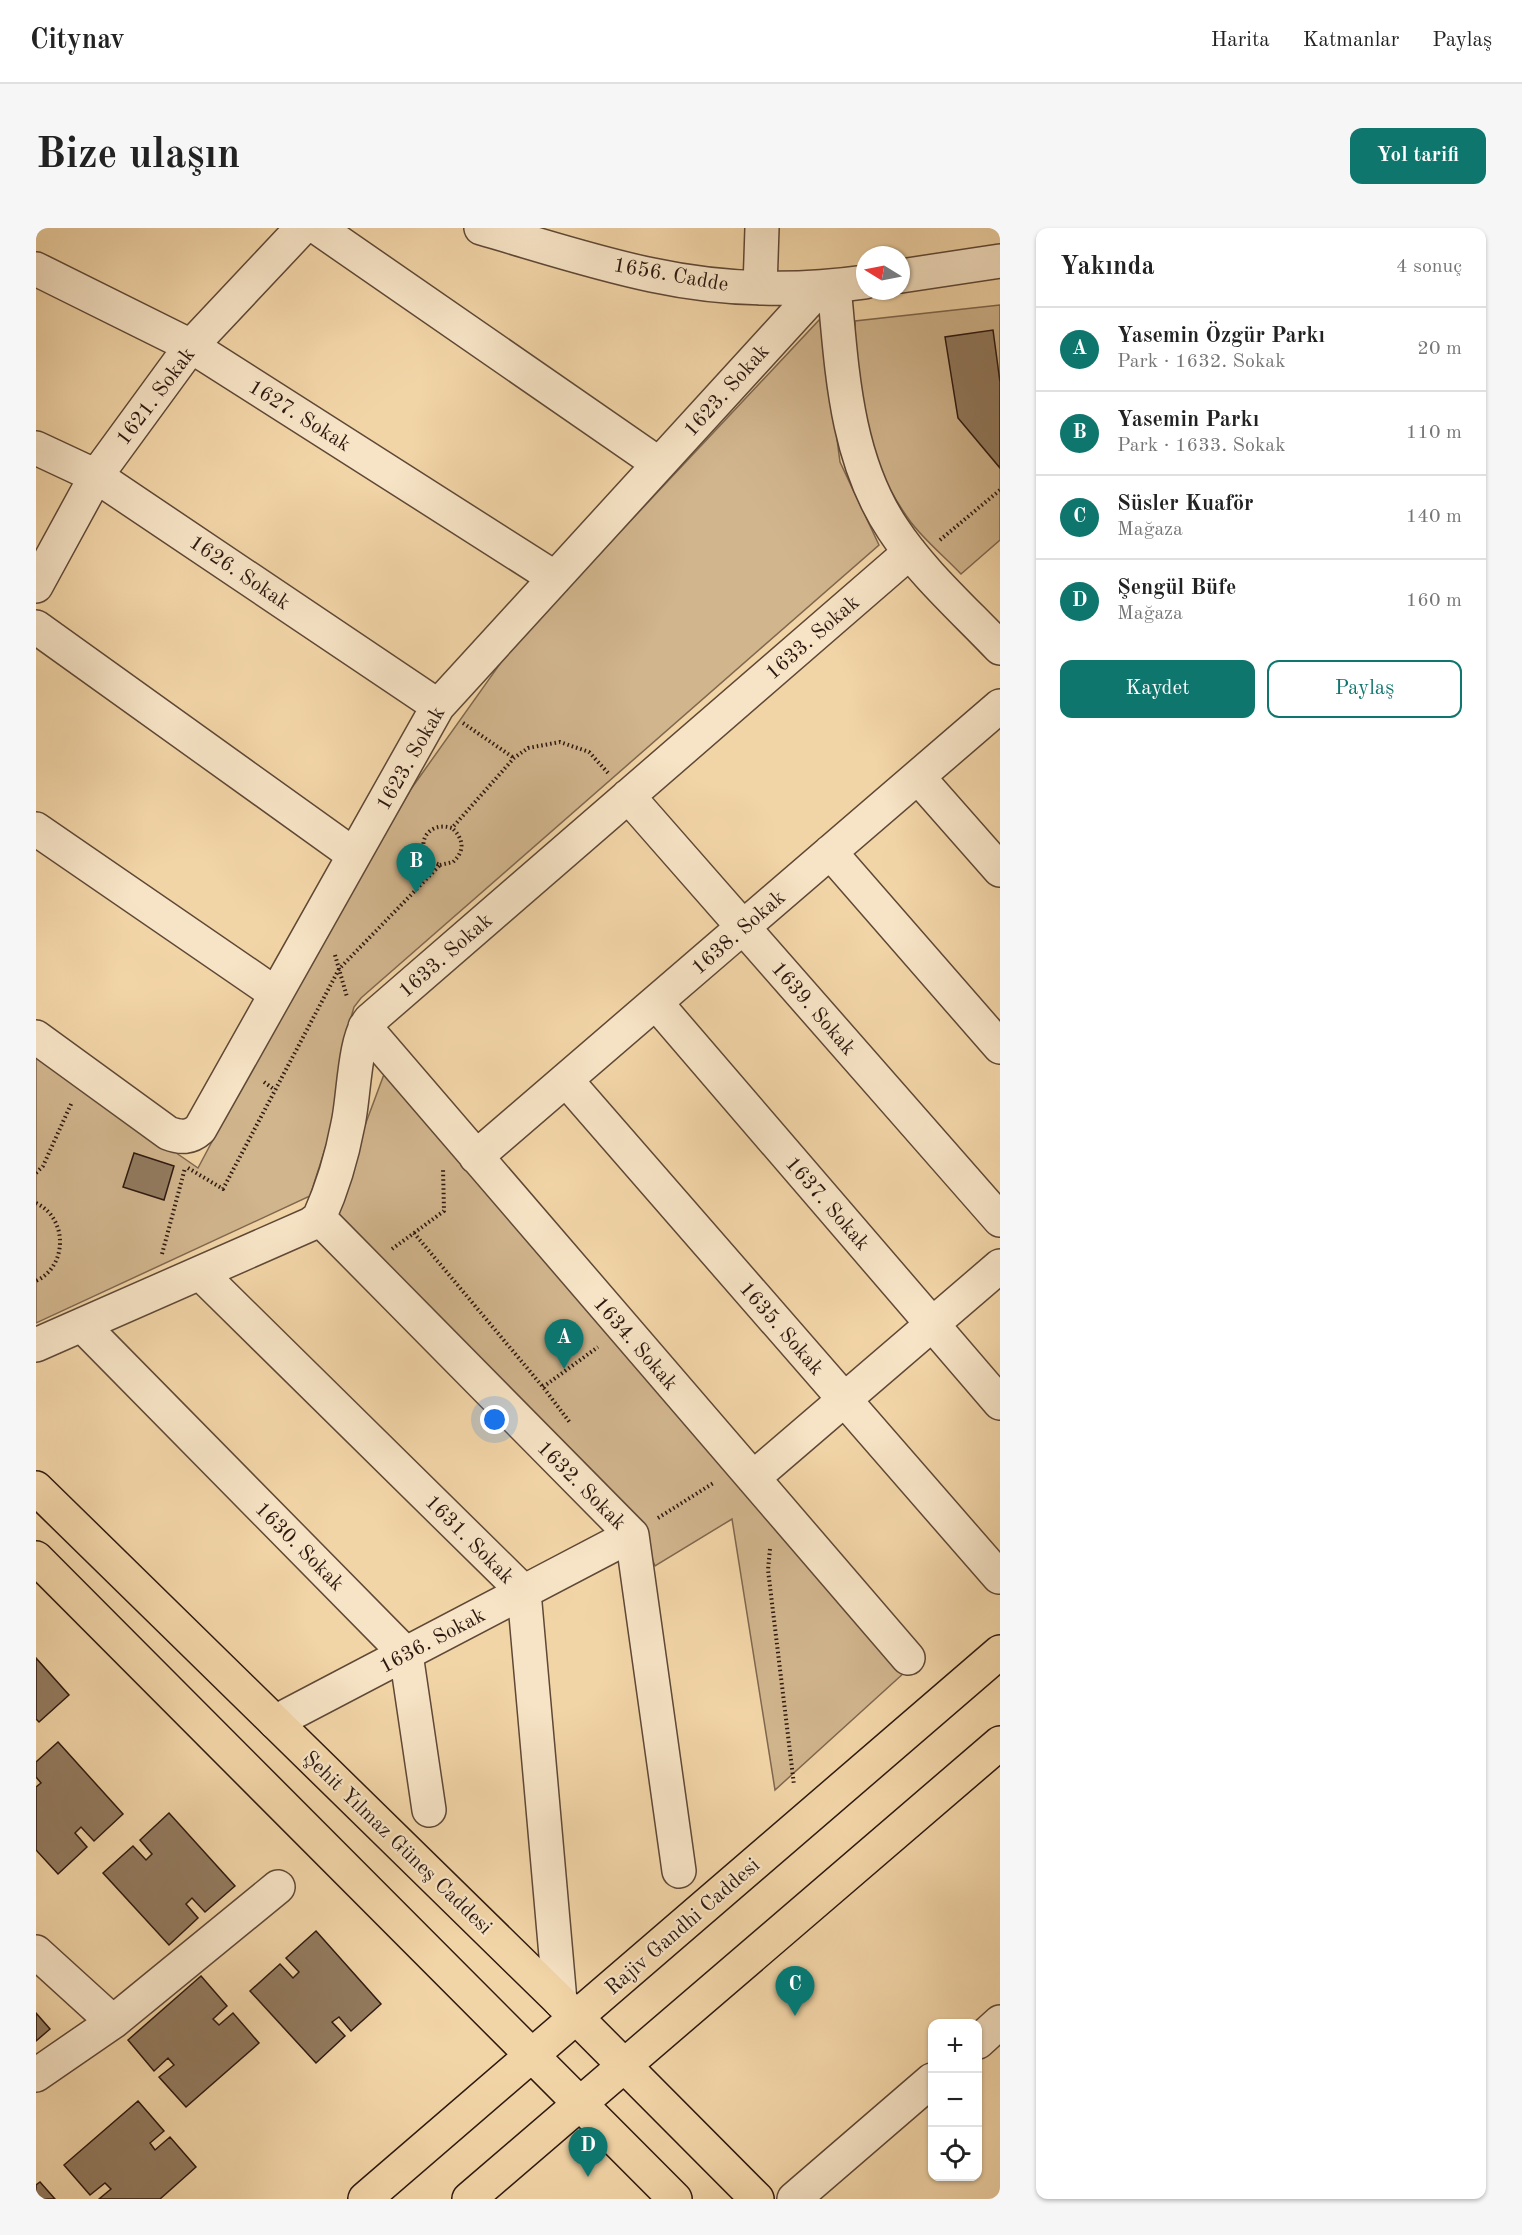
<!DOCTYPE html>
<html lang="tr">
<meta charset="utf-8">
<style>
:root{--surface:#fff;--page:#f6f6f6;--text:#222;--muted:#767676;--line:#e0e0e0;--accent:#0f766e}
body{margin:0;font-family:"Old Standard TT",serif;background:var(--page);color:var(--text)}
.controls{position:absolute;right:18px;bottom:18px;display:grid;overflow:hidden;border-radius:12px;box-shadow:0 2px 4px #0004}
.controls button{width:54px;height:54px;display:grid;place-items:center;padding:0;border:0;border-bottom:2px solid var(--line);background:var(--surface);color:var(--text);font:30px sans-serif}
.compass{position:absolute;left:820px;top:18px;width:54px;height:54px;border-radius:50%;background:var(--surface);box-shadow:0 2px 4px #0004;rotate:280deg}
.you{position:absolute;left:459px;top:1192px;width:21px;height:21px;margin:-15px;border:4px solid #fff;border-radius:50%;background:#1a73e8;box-shadow:0 0 0 9px #1a73e833}
.badge{display:grid;place-items:center;width:39px;height:39px;border-radius:50%;background:var(--accent);color:#fff;font-size:20px;font-weight:700}
.pin{position:absolute;translate:-50% -50px;filter:drop-shadow(0 2px 3px #0008)}
.pin::after{content:'';position:absolute;top:32px;width:21px;height:18px;background:inherit;clip-path:polygon(0 0,100% 0,50% 100%)}
.list{margin:0;padding:0;list-style:none}
h2{display:flex;justify-content:space-between;align-items:center;height:78px;margin:0;padding:0 24px;font-size:26px}
h2 small{font-size:20px;font-weight:400;color:var(--muted)}
.list li{display:grid;grid-template-columns:39px 1fr auto;gap:18px;align-items:center;box-sizing:border-box;height:84px;padding:0 24px;border-top:2px solid var(--line)}
.list b{display:block;font-size:22px;white-space:nowrap}
.list p{margin:0;font-size:20px;white-space:nowrap;color:var(--muted)}
.list em{font-size:20px;font-style:normal;color:var(--muted)}
.actions{display:flex;gap:12px;padding:18px 24px}
.actions a{flex:1;padding:14px 0;border:2px solid var(--accent);border-radius:12px;text-align:center;font-size:21px;color:var(--accent)}
.actions .main{background:var(--accent);color:#fff}
.icon{flex:none;width:33px;height:33px;fill:none;stroke:currentColor;stroke-width:2;stroke-linecap:round;stroke-linejoin:round}
.map{position:relative;flex:none;width:964px;height:1971px;overflow:hidden;border-radius:12px}
header{display:flex;align-items:center;gap:36px;box-sizing:border-box;height:84px;padding:0 30px;background:var(--surface);border-bottom:2px solid var(--line)}
header strong{font-size:28px}
nav{display:flex;gap:33px;margin-inline-start:auto;font-size:21px}
.intro{display:flex;align-items:center;justify-content:space-between;box-sizing:border-box;height:144px;padding:0 36px}
h1{margin:0;font-size:42px}
.button{padding:15px 27px;border-radius:12px;background:var(--accent);color:#fff;font-size:21px;font-weight:700}
main{display:flex;gap:36px;padding:0 36px}
aside{flex:1;background:var(--surface);border-radius:12px;box-shadow:0 2px 4px #0004}
.map>svg:first-child{display:block}
</style>
<header>
<strong>Citynav</strong>
<nav><a>Harita</a><a>Katmanlar</a><a>Paylaş</a></nav>
</header>
<div class="intro"><h1>Bize ulaşın</h1><a class="button">Yol tarifi</a></div>
<main>
<div class="map">
<svg width="964" height="1971" viewBox="0 0 964 1971">
<rect width="100%" height="100%" fill="#f2d5a7"/>
<filter id="stains"><feTurbulence type="fractalNoise" baseFrequency=".00333" numOctaves="4"/><feColorMatrix values="0 0 0 0 .2 0 0 0 0 .09 0 0 0 0 .02 0 0 0 .5 -.17"/></filter>
<radialGradient id="worn" r=".72"><stop offset=".6" stop-color="#630" stop-opacity="0"/><stop offset="1" stop-color="#630" stop-opacity=".3"/></radialGradient>
<path fill="#d1b58d" stroke="#7f674e" stroke-width="1.5" d="M964 77V312L925 346C908 328 888 312 874 293 828 229 820 170 819 93Z
M785 90 804 234 843 317 325 770 318 779 314 793 298 893 274 968 0 1095V828L162 940 240 793 375 561 476 419Z
M350 841 869 1444 739 1562 696 1291 619 1338 601 1292 294 991Z"/>
<path fill="#937b5f" stroke="#2d1910" stroke-width="1.5" d="M957 102 964 154V240L922 190 909 109Z
M98 925 138 938 128 972 87 959Z
M0 1430 33 1467 3 1494 0 1491Z
M22 1514 87 1586 58 1613 45 1599 39 1605 51 1619 22 1646 0 1622V1559L5 1555 0 1549V1534Z
M133 1585 199 1658 169 1684 156 1670 150 1676 162 1690 133 1717 67 1645 97 1618 110 1632 116 1626 104 1612Z
M280 1703 345 1776 315 1803 303 1789 296 1794 309 1808 280 1835 214 1763 244 1736 257 1750 263 1744 250 1730Z
M165 1748 191 1778 177 1791 183 1797 197 1785 223 1815 150 1879 123 1849 138 1837 132 1830 118 1843 92 1812Z
M0 1785 14 1801 0 1813Z
M102 1873 128 1903 114 1915 119 1922 134 1909 160 1939 124 1971H63L75 1961 69 1955 54 1967 28 1937Z
M4 1954 19 1971H0V1957Z"/>
<g fill="none" stroke-linecap="round" stroke-linejoin="round">
<g stroke="#5e4836" stroke-width="36">
<path id="minor" d="M282 0 623 236
M445 0C501 16 558 35 616 47 686 62 758 64 829 54
M0 41 155 118 519 350
M865 48 964 33
M798 58C806 141 809 229 857 301 885 344 929 383 964 420
M724 60 726 0
M0 220 60 248 402 478
M0 358 60 248 155 118 266 0
M0 399 318 627
M882 549 964 642
M592 568 964 992
M0 601 240 766
M794 624 964 819
M620 775 964 1175
M329 799 872 1430
M0 809 132 905C145 910 154 910 164 901L402 478 784 60
M530 852 963 1349
M440 929 964 478
M283 990 596 1307 643 1643
M164 1045 488 1364 524 1773
M46 1097 370 1426 393 1582
M0 1117 275 996 283 990C296 961 306 928 312 896 318 870 318 811 334 792L874 324
M717 1250 964 1038
M239 1494 596 1307
M0 1724 77 1794
M942 1814 964 1794
M0 1847 77 1794 242 1659
M758 1971 896 1852"/>
</g>
<g stroke="#2d1910" stroke-width="36">
<path id="major" d="M0 1260 524 1773 721 1971
M0 1330 639 1971
M329 1971 964 1424
M433 1971 964 1515"/>
</g>
<path stroke="#2d1910" stroke-width="4" stroke-dasharray="1.5 3" stroke-linecap="butt" d="M904 312 964 262
M427 495 478 530
M404 637 417 634C429 623 428 611 416 600
M299 727 311 769
M228 854 239 862
M152 940 187 961 303 741 404 637C375 627 387 591 416 600L478 530 492 520 524 514 553 524 573 546
M0 945 7 938 36 874
M0 975C32 990 32 1038 0 1053
M378 1005 408 983 407 940
M356 1021 378 1005 507 1159 535 1196
M126 1026 149 940
M507 1159 562 1119
M622 1290 679 1254
M734 1321 732 1342 758 1557"/>
<use href="#minor" stroke="#f7e4c6" stroke-width="33"/>
<use href="#major" stroke="#f2d5a7" stroke-width="33"/>
</g>
<g text-anchor="middle" stroke-width="4.5" stroke-linejoin="round" paint-order="stroke">
<g font-size="21" fill="#2d1910" stroke="#f7e4c6">
<text transform="translate(635 46) rotate(10)" y="7">1656. Cadde</text>
<text transform="translate(690 162) rotate(-48)" y="7">1623. Sokak</text>
<text transform="translate(119 168) rotate(-53)" y="7">1621. Sokak</text>
<text transform="translate(264 187) rotate(32)" y="7">1627. Sokak</text>
<text transform="translate(204 344) rotate(34)" y="7">1626. Sokak</text>
<text transform="translate(776 409) rotate(-41)" y="7">1633. Sokak</text>
<text transform="translate(374 530) rotate(-60)" y="7">1623. Sokak</text>
<text transform="translate(702 704) rotate(-41)" y="7">1638. Sokak</text>
<text transform="translate(409 727) rotate(-41)" y="7">1633. Sokak</text>
<text transform="translate(778 780) rotate(49)" y="7">1639. Sokak</text>
<text transform="translate(792 975) rotate(49)" y="7">1637. Sokak</text>
<text transform="translate(746 1100) rotate(49)" y="7">1635. Sokak</text>
<text transform="translate(600 1115) rotate(49)" y="7">1634. Sokak</text>
<text transform="translate(546 1257) rotate(45)" y="7">1632. Sokak</text>
<text transform="translate(434 1311) rotate(45)" y="7">1631. Sokak</text>
<text transform="translate(264 1318) rotate(45)" y="7">1630. Sokak</text>
<text transform="translate(396 1412) rotate(-28)" y="7">1636. Sokak</text>
<text transform="translate(362 1614) rotate(44)" y="7">Şehit Yılmaz Güneş Caddesi</text>
<text transform="translate(646 1698) rotate(-41)" y="7">Rajiv Gandhi Caddesi</text>
</g>
</g>
<rect width="100%" height="100%" filter="url(#stains)"/>
<rect width="100%" height="100%" fill="url(#worn)"/>
</svg>
<div class="controls">
<button>+</button>
<button>−</button>
<button><svg class="icon" aria-label="locate" viewBox="0 0 24 24"><circle cx="12" cy="12" r="6"/><path d="M12 2v4M12 18v4M2 12h4M18 12h4"/></svg></button>
</div>
<svg class="compass" viewBox="-18 -18 36 36"><path d="M0-13l5 13h-10z" fill="#e53935"/><path d="M0 13l5-13h-10z" fill="#767676"/></svg>
<div class="you"></div>
<div class="pin badge" style="left:528px;top:1141px">A</div>
<div class="pin badge" style="left:380px;top:665px">B</div>
<div class="pin badge" style="left:759px;top:1788px">C</div>
<div class="pin badge" style="left:552px;top:1949px">D</div>
</div>
<aside>
<h2>Yakında<small>4 sonuç</small></h2>
<ul class="list">
<li><span class="badge">A</span><div><b>Yasemin Özgür Parkı</b><p>Park · 1632. Sokak</p></div><em>20 m</em></li>
<li><span class="badge">B</span><div><b>Yasemin Parkı</b><p>Park · 1633. Sokak</p></div><em>110 m</em></li>
<li><span class="badge">C</span><div><b>Süsler Kuaför</b><p>Mağaza</p></div><em>140 m</em></li>
<li><span class="badge">D</span><div><b>Şengül Büfe</b><p>Mağaza</p></div><em>160 m</em></li>
</ul>
<div class="actions"><a class="main">Kaydet</a><a>Paylaş</a></div>
</aside>
</main>
